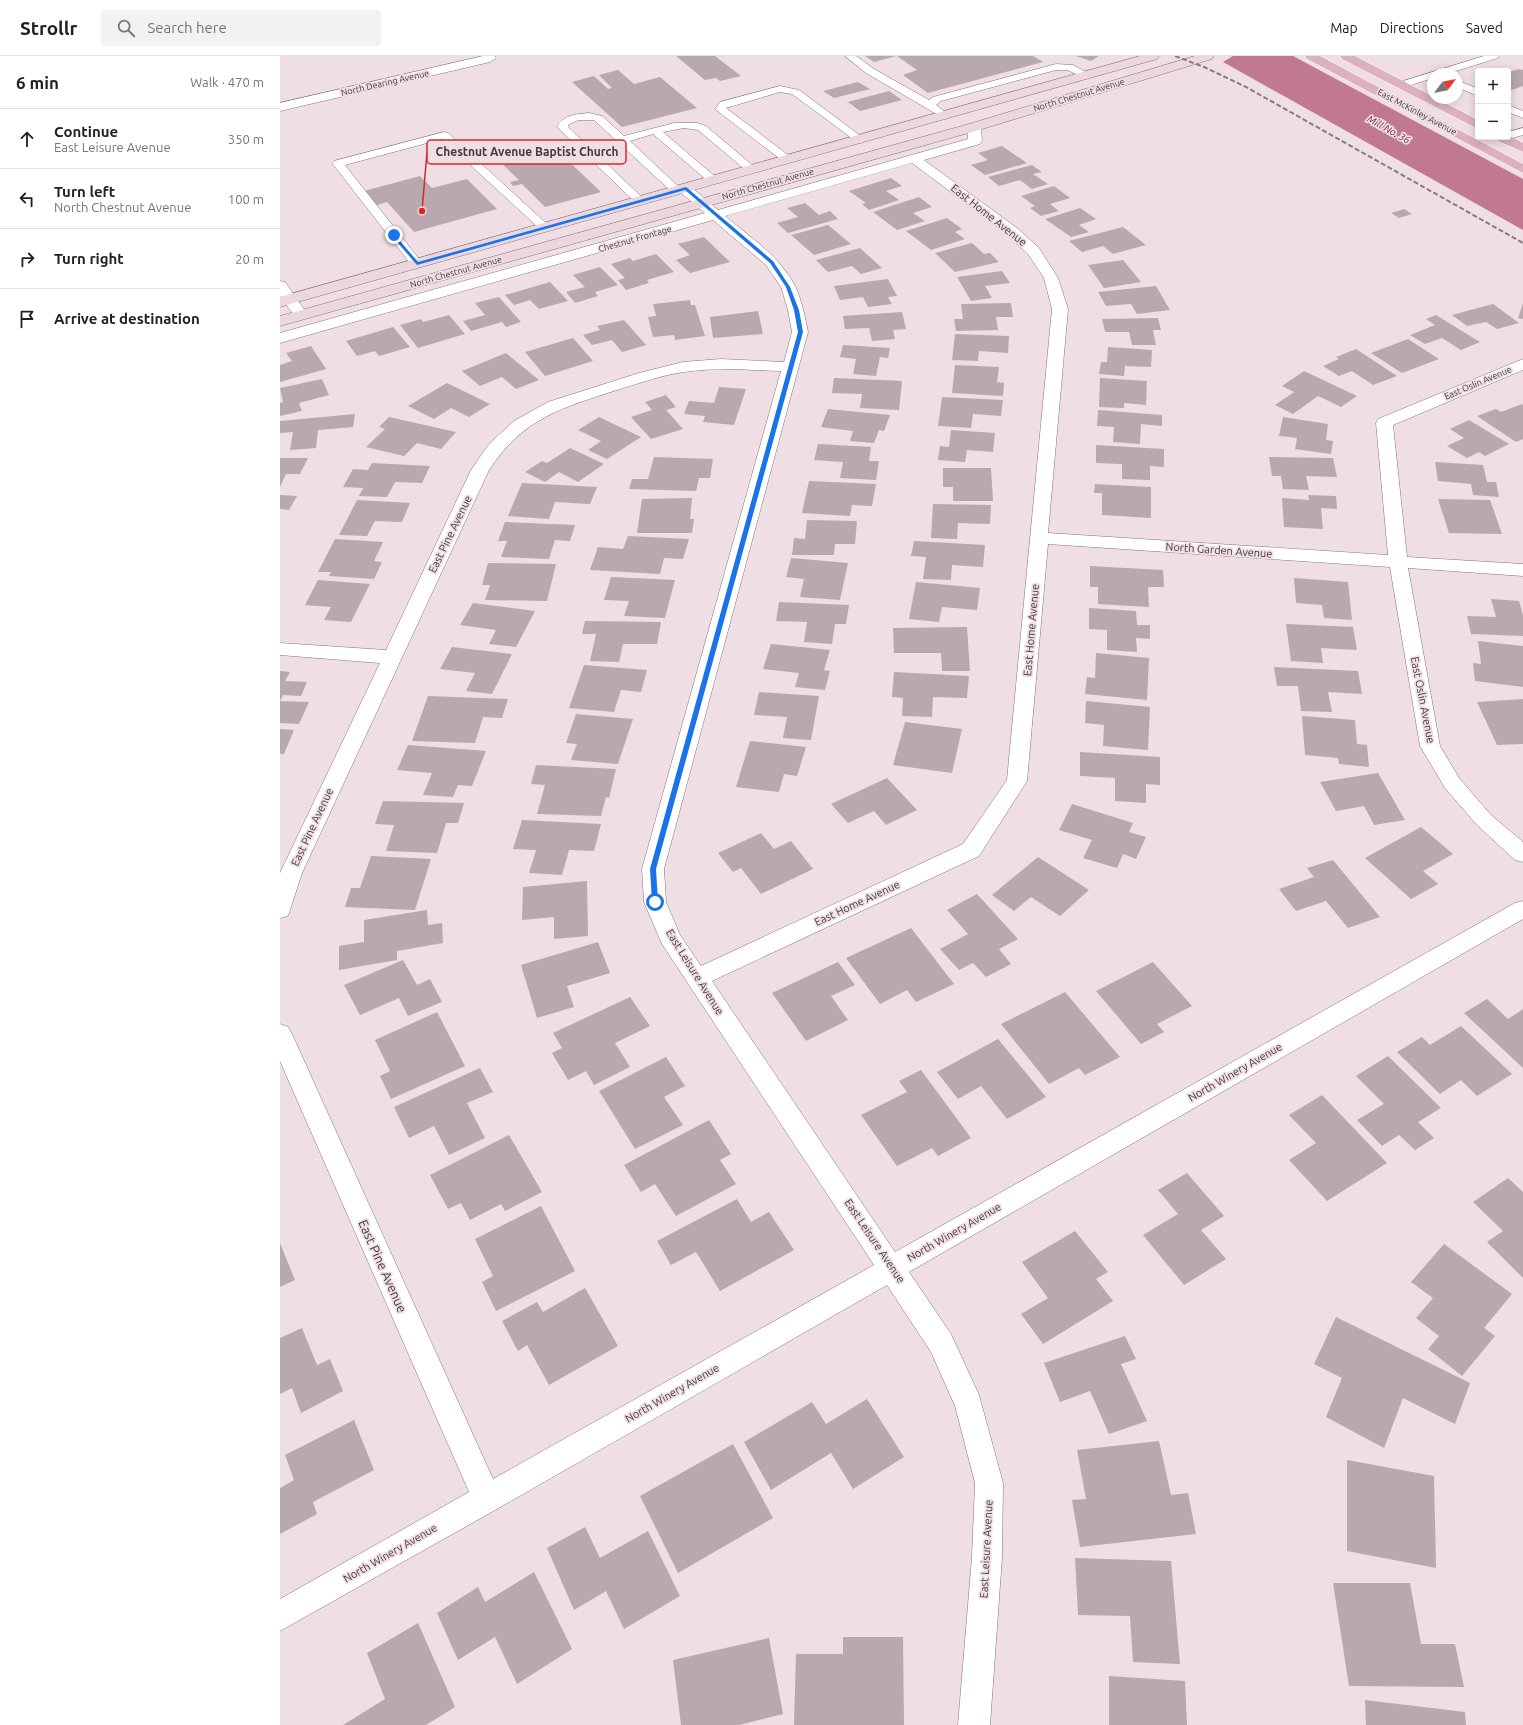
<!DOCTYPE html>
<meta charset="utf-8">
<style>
:root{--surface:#fff;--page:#f2f2f2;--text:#202124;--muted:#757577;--line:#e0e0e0}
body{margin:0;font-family:Ubuntu,sans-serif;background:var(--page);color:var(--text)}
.controls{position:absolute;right:12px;top:12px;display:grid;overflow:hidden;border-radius:4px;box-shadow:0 2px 10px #0003}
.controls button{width:36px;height:36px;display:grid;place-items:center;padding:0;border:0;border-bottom:1px solid var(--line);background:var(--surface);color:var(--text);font:20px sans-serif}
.compass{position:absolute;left:1147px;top:12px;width:36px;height:36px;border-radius:50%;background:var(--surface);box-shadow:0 2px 10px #0003;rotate:58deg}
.stop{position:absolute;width:12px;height:12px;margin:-9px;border:3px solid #1a73e8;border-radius:50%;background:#fff}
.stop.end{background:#1a73e8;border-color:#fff;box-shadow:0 1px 4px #0008}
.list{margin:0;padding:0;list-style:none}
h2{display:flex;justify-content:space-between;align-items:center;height:52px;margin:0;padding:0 16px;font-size:17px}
h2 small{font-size:13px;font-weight:400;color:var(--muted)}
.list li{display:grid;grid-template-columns:26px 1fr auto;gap:12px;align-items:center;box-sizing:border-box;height:60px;padding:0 16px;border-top:1px solid var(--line)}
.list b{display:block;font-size:15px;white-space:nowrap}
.list p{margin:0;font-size:13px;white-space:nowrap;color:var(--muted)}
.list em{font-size:13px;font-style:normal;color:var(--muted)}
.icon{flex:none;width:22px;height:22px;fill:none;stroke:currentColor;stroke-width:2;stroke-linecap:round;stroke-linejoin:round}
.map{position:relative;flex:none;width:1243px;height:1669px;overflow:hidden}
header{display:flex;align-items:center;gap:24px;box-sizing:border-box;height:56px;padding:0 20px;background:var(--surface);border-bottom:1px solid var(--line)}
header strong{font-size:19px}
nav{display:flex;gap:22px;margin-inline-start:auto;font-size:14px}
.search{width:280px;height:36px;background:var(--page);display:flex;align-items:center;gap:10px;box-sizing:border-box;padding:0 14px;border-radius:4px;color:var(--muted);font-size:15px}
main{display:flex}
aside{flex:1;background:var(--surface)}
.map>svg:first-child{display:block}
</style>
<header>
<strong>Strollr</strong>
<div class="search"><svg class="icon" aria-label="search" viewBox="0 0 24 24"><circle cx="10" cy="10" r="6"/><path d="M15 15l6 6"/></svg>Search here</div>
<nav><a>Map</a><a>Directions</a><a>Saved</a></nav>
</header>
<main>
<aside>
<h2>6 min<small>Walk · 470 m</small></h2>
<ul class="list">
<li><svg class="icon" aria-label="ahead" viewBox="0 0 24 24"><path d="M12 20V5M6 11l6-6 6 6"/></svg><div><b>Continue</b><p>East Leisure Avenue</p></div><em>350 m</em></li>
<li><svg class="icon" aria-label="left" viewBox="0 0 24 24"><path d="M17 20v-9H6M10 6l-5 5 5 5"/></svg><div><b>Turn left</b><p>North Chestnut Avenue</p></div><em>100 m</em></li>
<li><svg class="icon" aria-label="right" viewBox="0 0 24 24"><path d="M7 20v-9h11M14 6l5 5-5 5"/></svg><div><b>Turn right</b></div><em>20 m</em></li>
<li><svg class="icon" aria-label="arrive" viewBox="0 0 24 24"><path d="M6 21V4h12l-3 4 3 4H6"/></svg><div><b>Arrive at destination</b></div></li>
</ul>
</aside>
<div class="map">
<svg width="1243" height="1669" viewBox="0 0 1243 1669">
<rect width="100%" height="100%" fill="#efdee3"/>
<path fill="#c17992" d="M953 0H1013L1243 123V174L943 6Z"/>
<path fill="#b9a9ae" d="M396 0H435L461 20 440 25 436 22 425 24Z
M585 0H616L594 6Z
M617 0H753L763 6 648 37 623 19 637 14Z
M796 0H819L811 5Z
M1239 13 1243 14V30L1228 35V16Z
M338 14 354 28 380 21 417 52 342 71 292 26 314 20 328 33 332 32 319 19Z
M578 26 590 33 554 42 543 35Z
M609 35 622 44 580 55 568 46Z
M722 90 747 107 705 119 691 109 708 104 698 97Z
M277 94 321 136 265 151 242 128 233 130 230 126 239 124 223 109Z
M752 109 762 116 753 118 768 128 752 133 740 124 719 130 708 121Z
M140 120 152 132 187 123 217 153 134 176 107 146 97 149 84 135Z
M611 122 622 130 606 135 619 144 589 154 582 148 586 147 569 135Z
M774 130 790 142 770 148 779 155 761 160 750 152 755 150 741 140Z
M639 141 652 151 633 157 645 165 617 174 593 156Z
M525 147 539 159 550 155 558 163 508 177 497 167 518 161 507 152Z
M800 152 816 163 799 169 809 176 791 181 765 163Z
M1124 153 1132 158 1119 162 1111 157Z
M667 162 682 173 675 176 685 183 651 194 626 175Z
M548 169 571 188 534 199 511 179Z
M843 171 866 189 833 198 823 190 802 196 789 185Z
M424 181 450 206 410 217 396 204 410 199 398 188Z
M692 187 704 198 710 197 719 206 675 216 655 197Z
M580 192 602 212 581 218 572 210 548 216 536 204Z
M376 198 394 216 367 224 369 227 346 234 338 224 345 222 331 208 350 202 353 205Z
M843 204 861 226 824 232 808 209Z
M320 211 338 229 315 236 318 240 295 247 286 236 305 231 293 219Z
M722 215 730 227 705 230 712 242 691 245 677 221Z
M608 223 617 240 608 241 612 248 588 251 583 241 560 244 554 230Z
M270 226 288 245 259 253 250 244 234 249 225 239Z
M876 230 890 254 857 258 851 248 826 250 818 236Z
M219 241 241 266 226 271 222 266 191 275 183 265 205 259 195 247Z
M410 244 411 249H415L425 280 395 284 394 279 373 281 368 261 376 260 373 248Z
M731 247 733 261H716L718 274 676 275 674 263H683L681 248Z
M1243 247V263L1238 262Z
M1213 248 1239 267 1217 273 1206 266 1187 270 1172 259Z
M478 255 483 278 433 282 430 261Z
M622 256 626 273 613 274 615 283 592 285 589 272 565 273 563 260Z
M169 259 185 278 138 292 120 269 141 263 143 266Z
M1156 259 1200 286 1181 294 1162 282 1145 288 1130 279 1155 269 1146 263Z
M878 262 881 274H873L876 289H852L849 276H825L822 263Z
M344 264 366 289 342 296 332 284 312 289 303 279 320 274 317 270Z
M113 271 130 291 99 300 95 295 77 300 66 285Z
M675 278 729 280 728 297 699 295 698 305 672 304Z
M293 282 313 305 265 320 245 296Z
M1128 283 1159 303 1122 317 1091 297Z
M563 289 610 292 608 302 600 301 596 320 573 318 576 303 560 301Z
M31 290 46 313 0 326V309L12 305 6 297Z
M828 291 872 294 871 311 845 310 844 320 819 318 821 306H827Z
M1076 293 1117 320 1093 329 1072 315 1059 320 1043 310 1059 303 1056 301Z
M226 297 259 324 236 333 222 321 200 330 182 315Z
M675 309 719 311 717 326 724 327 723 340 672 337Z
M1024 315 1077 340 1061 351 1038 340 1013 358 995 349 1014 336 1002 330Z
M554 322 622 325 619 354 580 352 582 338 552 337Z
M820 322 867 325 866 349 844 347V352L819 351Z
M42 323 49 339 19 347 22 355 0 360V347L3 346 0 332Z
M167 327 210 348 189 361 171 352 154 363 128 350Z
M439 331 466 333 454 369 423 366 425 360 404 358 409 345 434 347Z
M386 339 396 351 386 354 403 373 371 383 351 361 372 354 365 346Z
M662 341 723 344 721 360 693 358 691 372 658 370Z
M1242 348 1243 349V383L1236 386 1197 360 1216 353 1221 356Z
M548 353 610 359 604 375 599 374 594 387 570 385 573 375 541 371Z
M818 354 882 359V370L861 368 860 388 833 386 834 371 817 370Z
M75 358 73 371 38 374 36 392 10 394 13 376 0 377V365Z
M109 361 176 376 161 393 137 387 124 400 86 391 105 373 99 371Z
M319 361 361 381 327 403 308 394 321 385 298 374Z
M1003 361 1048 368 1046 384 1053 385 1051 398 1015 393 1017 382 999 380Z
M1189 364 1229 388 1205 400 1199 396 1187 402 1167 390 1184 382 1170 373Z
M671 374 715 377 713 396 687 394 685 406 658 404 660 390 669 391Z
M538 388 591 391 589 405H599L596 424 560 422 563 406 534 404Z
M816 389 884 393V411L870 410V424L842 423V408L816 407Z
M290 392 324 408 298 426 279 416 265 426 245 416 262 405 267 407Z
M374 401 433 403 430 422H419L416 435 349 433 352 423H368Z
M989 401 1053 402 1057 421 1026 420 1029 434 1003 433 1001 420H992Z
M0 402H28L20 418H6L0 431Z
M1155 406 1203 409 1207 426H1216L1219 441 1193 439 1191 428 1158 425Z
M92 407 150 410 142 427 115 426 107 441 79 440 83 432 63 431 73 413 88 414Z
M663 412H711L713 445H673V431H663Z
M529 425 596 428 592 450 572 449 570 460 522 457Z
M242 427 317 431 310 448 275 446 269 463 228 460Z
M815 428 871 431V462L822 459V437H814Z
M0 439 17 440 9 454 0 453Z
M1028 439 1056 440 1057 453 1041 452 1043 473 1004 471 1002 442 1029 444Z
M412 442 410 463H414L412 477H357L362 443Z
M1158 443 1210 444 1222 478 1169 477Z
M77 444 130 447 122 466 95 465 87 480 59 479Z
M653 448 711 449 710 468 678 467 677 483 651 482Z
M527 464 577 465 575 488H555L554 499H512L514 482 525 483Z
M225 466 295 469 290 485 275 484 269 503 221 501 227 485H218Z
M348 480 409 483 403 503 384 502 380 518 310 514 318 491 343 493Z
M55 483 103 486 94 505 102 506 94 523 49 520 51 516H38Z
M634 485 705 489 703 511 672 509 671 524 643 523 646 501 631 500Z
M511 502 568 507 560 544 520 541 524 523 506 521Z
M208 507 276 508 267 545 205 544 210 529H202Z
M810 510 883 514 884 531H868L869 551 818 548V531H810Z
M331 521 395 524 385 562 344 560 349 545 324 544Z
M1014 522 1068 526 1072 564 1044 562 1042 549 1016 547Z
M38 524 90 528 71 566 44 564 51 551 25 549Z
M636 526 700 532 697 554 662 551 659 566 629 563Z
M1211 543 1239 545 1243 559V580L1191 578 1187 560 1216 561Z
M499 546 569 549 566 568H555L552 588 524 586 527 566 496 565Z
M193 547 255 555 236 591 209 588 216 574 180 569Z
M809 552 856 555 857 569H870V583L856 582 857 596 827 594V574L809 573Z
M305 565 381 566 377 588H343L339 606 310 605 316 578H302Z
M1006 568 1073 571 1077 594 1041 592 1043 607 1011 605Z
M687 571 690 615H662L661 597H614L613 572Z
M1198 585 1243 590V631L1195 625 1193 607 1201 608Z
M491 588 550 594 544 614 550 615 545 634 515 631 519 617 483 613Z
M172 591 232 598 212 638 186 635 195 617 160 613Z
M816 597 869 602 867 644 805 638 807 621 815 622Z
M304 609 367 614 361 636 341 634 334 656 289 652Z
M994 611 1078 615 1082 638 1048 636 1052 656 1021 655 1018 630H997Z
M0 615 10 616 5 625 27 626 21 640 3 639 0 645 29 646 19 668 0 667Z
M614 616 689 620 687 642 653 641 652 661 622 660 623 642 612 641Z
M479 636 539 640 531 684 503 682 507 661 474 659Z
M148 640 228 643 222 662 203 661 195 687 132 685Z
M1243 643V688L1217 689 1197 646Z
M806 645 870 651 868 694 823 690 824 669 805 667Z
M296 658 353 663 338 708 291 704 297 688 286 687Z
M1022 660 1075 664 1077 688 1087 689 1089 711 1059 708 1058 702 1025 699Z
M625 666 682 673 672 717 613 709Z
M0 673 14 674 4 698H0Z
M470 685 526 691 517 720 504 718 499 736 456 731Z
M128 689 206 695 192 730 178 729 173 741 143 739 152 717 117 714Z
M800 696 880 701V729L866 728V747L835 745V722L800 720Z
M256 709 336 713 329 742 326 741 321 760 257 758 265 729 251 728Z
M1098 717 1125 764 1094 769 1084 750 1056 755 1040 726Z
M607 722 637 754 606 769 594 755 568 767 551 748Z
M103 745 184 747 178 767H166L157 797 106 795 114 769 95 768Z
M792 748 853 767 849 776 866 781 856 803 843 798 837 812 803 802 812 784 779 774Z
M242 764 321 768 314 795 289 794 282 819 249 817 256 794 233 793Z
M1141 771 1173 798 1143 815 1158 828 1131 843 1085 802Z
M481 777 494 793 511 785 533 813 481 838 461 812 453 816 438 797Z
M91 800 151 803 135 854 65 851 71 832H80Z
M758 801 809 834 780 860 751 841 734 855 712 839Z
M1053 804 1100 861 1068 872 1046 845 1016 855 999 833 1034 821 1027 812Z
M307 825 308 880 274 883V861L242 864 243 831Z
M697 838 738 883 719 893 731 908 706 921 693 907 679 914 660 893 688 878 667 854Z
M147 854 148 869 162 867 163 887 117 895V904L59 914V890L84 886V864Z
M631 872 674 928 636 946 627 934 600 948 566 902Z
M318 886 330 917 287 930 294 951 257 962 241 909Z
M123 904 137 929 150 923 162 946 128 960 119 942 80 959 64 929Z
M558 906 575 929 551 940 568 964 526 985 492 937Z
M873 906 912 950 877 968 884 976 861 988 816 935Z
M785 936 840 1001 805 1019 799 1012 769 1028 721 968Z
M350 941 370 970 335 987 350 1011 314 1029 306 1015 288 1024 272 997 282 992 273 977Z
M1207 943 1228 963 1243 953V1012L1184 957Z
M157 956 185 1010 111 1043 100 1020 110 1015 95 984Z
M1181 970 1232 1018 1197 1040 1181 1024 1160 1038 1117 996 1142 981 1150 989Z
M718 983 766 1041 727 1063 701 1030 678 1043 657 1016Z
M1108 1000 1161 1052 1138 1066 1154 1082 1135 1094 1119 1079 1102 1090 1077 1064 1104 1048 1076 1020Z
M386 1001 405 1030 384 1041 403 1069 355 1093 319 1035Z
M200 1012 213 1036 187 1047 205 1082 169 1099 154 1070 129 1082 114 1051Z
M641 1014 691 1082 658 1100 652 1092 617 1110 581 1059 627 1036 619 1025Z
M1042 1039 1107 1107 1047 1145 1009 1104 1036 1087 1009 1059Z
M429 1064 451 1098 440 1104 456 1128 396 1160 375 1128 361 1136 344 1109Z
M229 1079 262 1136 225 1155 221 1148 190 1164 181 1147 168 1153 150 1119Z
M907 1117 944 1160 921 1174 946 1203 904 1229 863 1179 898 1158 878 1134Z
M1228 1122 1243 1136V1222L1207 1186 1223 1175 1193 1146Z
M457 1143 471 1166 489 1156 514 1194 440 1235 416 1196 391 1209 377 1185Z
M261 1150 295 1215 216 1255 202 1226 213 1220 195 1183Z
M795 1175 828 1216 816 1223 833 1245 763 1288 741 1258 768 1242 742 1206Z
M0 1187 15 1224 0 1231Z
M1164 1188 1232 1238 1204 1272 1215 1280 1182 1320 1148 1293 1159 1280 1136 1262 1153 1242 1131 1226Z
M305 1232 338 1290 269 1329 247 1289 238 1295 222 1265 257 1246 263 1256Z
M1056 1261 1190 1327 1175 1368 1123 1342 1104 1392 1046 1361 1062 1322 1034 1308Z
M22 1272 37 1309 50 1303 63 1335 21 1357 12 1332 0 1338V1282Z
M845 1280 856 1303 841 1308 867 1365 829 1378 810 1335 780 1346 764 1307Z
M587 1343 624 1401 573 1433 551 1397 491 1434 464 1386 532 1346 546 1368Z
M74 1364 94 1414 33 1446 37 1458 0 1478V1432L14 1424 5 1399Z
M879 1385 891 1439 908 1437 916 1478 800 1491 792 1444 806 1443 797 1394Z
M453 1388 493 1462 398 1517 360 1440Z
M1067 1404 1154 1420 1156 1512 1067 1495Z
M305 1471 320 1502 368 1475 400 1540 344 1573 326 1535 294 1554 267 1492Z
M795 1502 891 1505 900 1608 853 1606 850 1560 798 1559Z
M254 1516 292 1593 237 1628 215 1581 178 1604 157 1557 198 1531 205 1546Z
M1053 1527H1130L1141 1588H1175L1184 1631 1069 1630Z
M138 1567 175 1651 146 1669H63L105 1643 87 1597Z
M563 1581H623L624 1669H514L516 1598H563Z
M489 1582 503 1658 459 1669H401L393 1604Z
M829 1620 905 1625 907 1669H829Z
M1085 1644 1185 1656 1186 1669H1086Z"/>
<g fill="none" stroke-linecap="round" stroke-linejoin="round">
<g stroke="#837479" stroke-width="1">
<path id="service" d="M565 0H576L594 13 649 44 653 41 776 8 793 9 811 19 806 22 787 14H776L661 45 656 49 670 60 665 63 586 17Z
M1204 0H1219L1218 2 1166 18H1153V22L1125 31 1121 32 1116 29 1117 27Z
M1177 24 1198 33V40L1177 31Z
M500 30 519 34 586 84 581 87 577 86 512 38 500 36 446 52 512 102 513 104 512 106H504L435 53 440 46Z
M1228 49 1243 55V62L1228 56Z
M309 57 322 60 344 80 394 67H417L426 70 478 114 476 116H468L418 74 404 72 383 76 438 123 440 125 438 127H430L373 78 350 85 401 133 403 135 397 138 393 137 314 64H298L288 69 289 72 366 145 364 147H356L277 71C283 59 296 58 309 57Z
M1243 72V79L1228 83 1223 81H1228V76Z
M164 76 168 77 269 170 271 172 269 174H261L162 83 65 109 143 208 141 211H133L52 107 54 105Z"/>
</g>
<g stroke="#837479" stroke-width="1">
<path id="minor" d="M203 0H215L216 2 210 6 0 55V47Z
M694 67 701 71 702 85 700 88 644 104 737 172 759 192 778 222 788 253 768 477 1108 499 1096 367 1098 363 1243 303V314L1113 369 1127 501 1243 508V520L1128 512 1160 690 1179 722 1211 759 1243 786V806L1235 804 1197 769 1165 732 1140 690 1110 511 768 488 747 725 699 800 432 925 615 1196 1235 847 1243 845V863L629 1216 671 1278 699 1339 723 1427 722 1501 710 1669H678L692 1501 695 1427 675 1350 651 1296 607 1229 217 1453 0 1575V1543L189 1436 0 1005V968L8 971 12 978 213 1423 594 1209 382 888 364 846 362 813 501 315C469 314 436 311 404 316 382 319 360 327 340 333 282 352 244 361 209 414L22 817 8 860 0 862V817L100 607 0 599V587L106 594 191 414 209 388 234 365 268 346 359 317 403 306 441 303 504 306 512 276 508 254 501 231 486 209 433 164 0 287V277L425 157 400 136 398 133 400 130H410L438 154 688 83 687 71ZM632 107 727 178 748 198 764 222 772 253 727 724 683 788 421 910 400 879 386 846 384 813 528 276C525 261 522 246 516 232 501 201 470 181 445 160Z
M0 225 5 226 26 256 29 259 26 262H16L0 240Z"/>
</g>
<g stroke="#837479" stroke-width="1">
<path id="secondary" d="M860 0H879L877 3 0 251V241Z
M915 0H934L932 3 699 74 0 270V260L689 68Z"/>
</g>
<g stroke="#fff" stroke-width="1">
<path id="primary" d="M1025 0H1040L1243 108V117L1027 3Z
M1060 0H1075L1198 64V73L1062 3Z
M1228 79 1243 87V96L1216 84 1214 81H1228Z"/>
</g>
<use href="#service" fill="#fff" fill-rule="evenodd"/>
<use href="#minor" fill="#fff" fill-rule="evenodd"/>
<use href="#secondary" fill="#edd7df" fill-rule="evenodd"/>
<use href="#primary" fill="#dbb0bf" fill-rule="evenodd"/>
<path stroke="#867b7e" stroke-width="2" stroke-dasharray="5 2.5" stroke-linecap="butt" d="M895 0 924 11 966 31 1243 187"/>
</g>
<path fill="#1a73e8" d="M406 131 493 205 510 231 519 254 523 276 376 813 378 846 375 848 372 846 370 813 518 276 514 254 506 231 490 207 405 134 137 209 111 179H115L138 206Z"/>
<g text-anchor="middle" stroke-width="3.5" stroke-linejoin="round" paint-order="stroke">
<g font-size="9" fill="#423b3d" stroke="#efdee3">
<text transform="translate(105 27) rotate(-13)" y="3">North Dearing Avenue</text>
<text transform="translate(799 39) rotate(-17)" y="3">North Chestnut Avenue</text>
<text transform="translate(1137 56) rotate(28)" y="3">East McKinley Avenue</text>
<text transform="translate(488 128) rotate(-16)" y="3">North Chestnut Avenue</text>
<text transform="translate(355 183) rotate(-16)" y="3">Chestnut Frontage</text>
<text transform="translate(176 216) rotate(-16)" y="3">North Chestnut Avenue</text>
<text transform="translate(1198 327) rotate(-23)" y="3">East Oslin Avenue</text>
</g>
<g font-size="10" font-style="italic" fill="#731d44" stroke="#efdee3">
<text transform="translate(1109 73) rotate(29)" y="4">Mill No. 36</text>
</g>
<g font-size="11" fill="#423b3d" stroke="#efdee3">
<text transform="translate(709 159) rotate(38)" y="4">East Home Avenue</text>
<text transform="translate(170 478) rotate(-64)" y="4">East Pine Avenue</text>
<text transform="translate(939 494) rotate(4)" y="4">North Garden Avenue</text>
<text transform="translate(751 574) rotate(-85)" y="4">East Home Avenue</text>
<text transform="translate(1143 644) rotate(79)" y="4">East Oslin Avenue</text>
<text transform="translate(32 771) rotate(-65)" y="4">East Pine Avenue</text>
<text transform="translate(577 847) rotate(-25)" y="4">East Home Avenue</text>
<text transform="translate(415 916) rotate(58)" y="4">East Leisure Avenue</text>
<text transform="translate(955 1016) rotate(-30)" y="4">North Winery Avenue</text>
<text transform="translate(674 1176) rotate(-30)" y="4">North Winery Avenue</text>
<text transform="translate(595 1185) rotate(56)" y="4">East Leisure Avenue</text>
<text transform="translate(392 1337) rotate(-30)" y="4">North Winery Avenue</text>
<text transform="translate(706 1493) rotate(-87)" y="4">East Leisure Avenue</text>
<text transform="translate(110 1497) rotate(-30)" y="4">North Winery Avenue</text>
</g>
<g font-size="13" fill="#423b3d" stroke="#efdee3">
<text transform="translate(103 1210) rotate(66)" y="5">East Pine Avenue</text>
</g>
</g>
<path fill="none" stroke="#d62828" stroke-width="1.5" d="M142 155L147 96"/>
<circle fill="#d62828" stroke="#efdee3" stroke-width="1.5" cx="142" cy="155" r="4"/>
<rect fill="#efdee3" stroke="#d62828" stroke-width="1.5" x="147" y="84" width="199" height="24" rx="4"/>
<g font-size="12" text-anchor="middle" font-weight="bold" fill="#423b3d">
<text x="247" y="100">Chestnut Avenue Baptist Church</text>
</g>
</svg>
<div class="controls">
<button>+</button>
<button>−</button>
</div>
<svg class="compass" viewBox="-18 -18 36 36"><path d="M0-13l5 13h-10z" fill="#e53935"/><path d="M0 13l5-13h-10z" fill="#757577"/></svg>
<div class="stop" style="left:375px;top:846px"></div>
<div class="stop end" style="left:114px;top:179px"></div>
</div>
</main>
